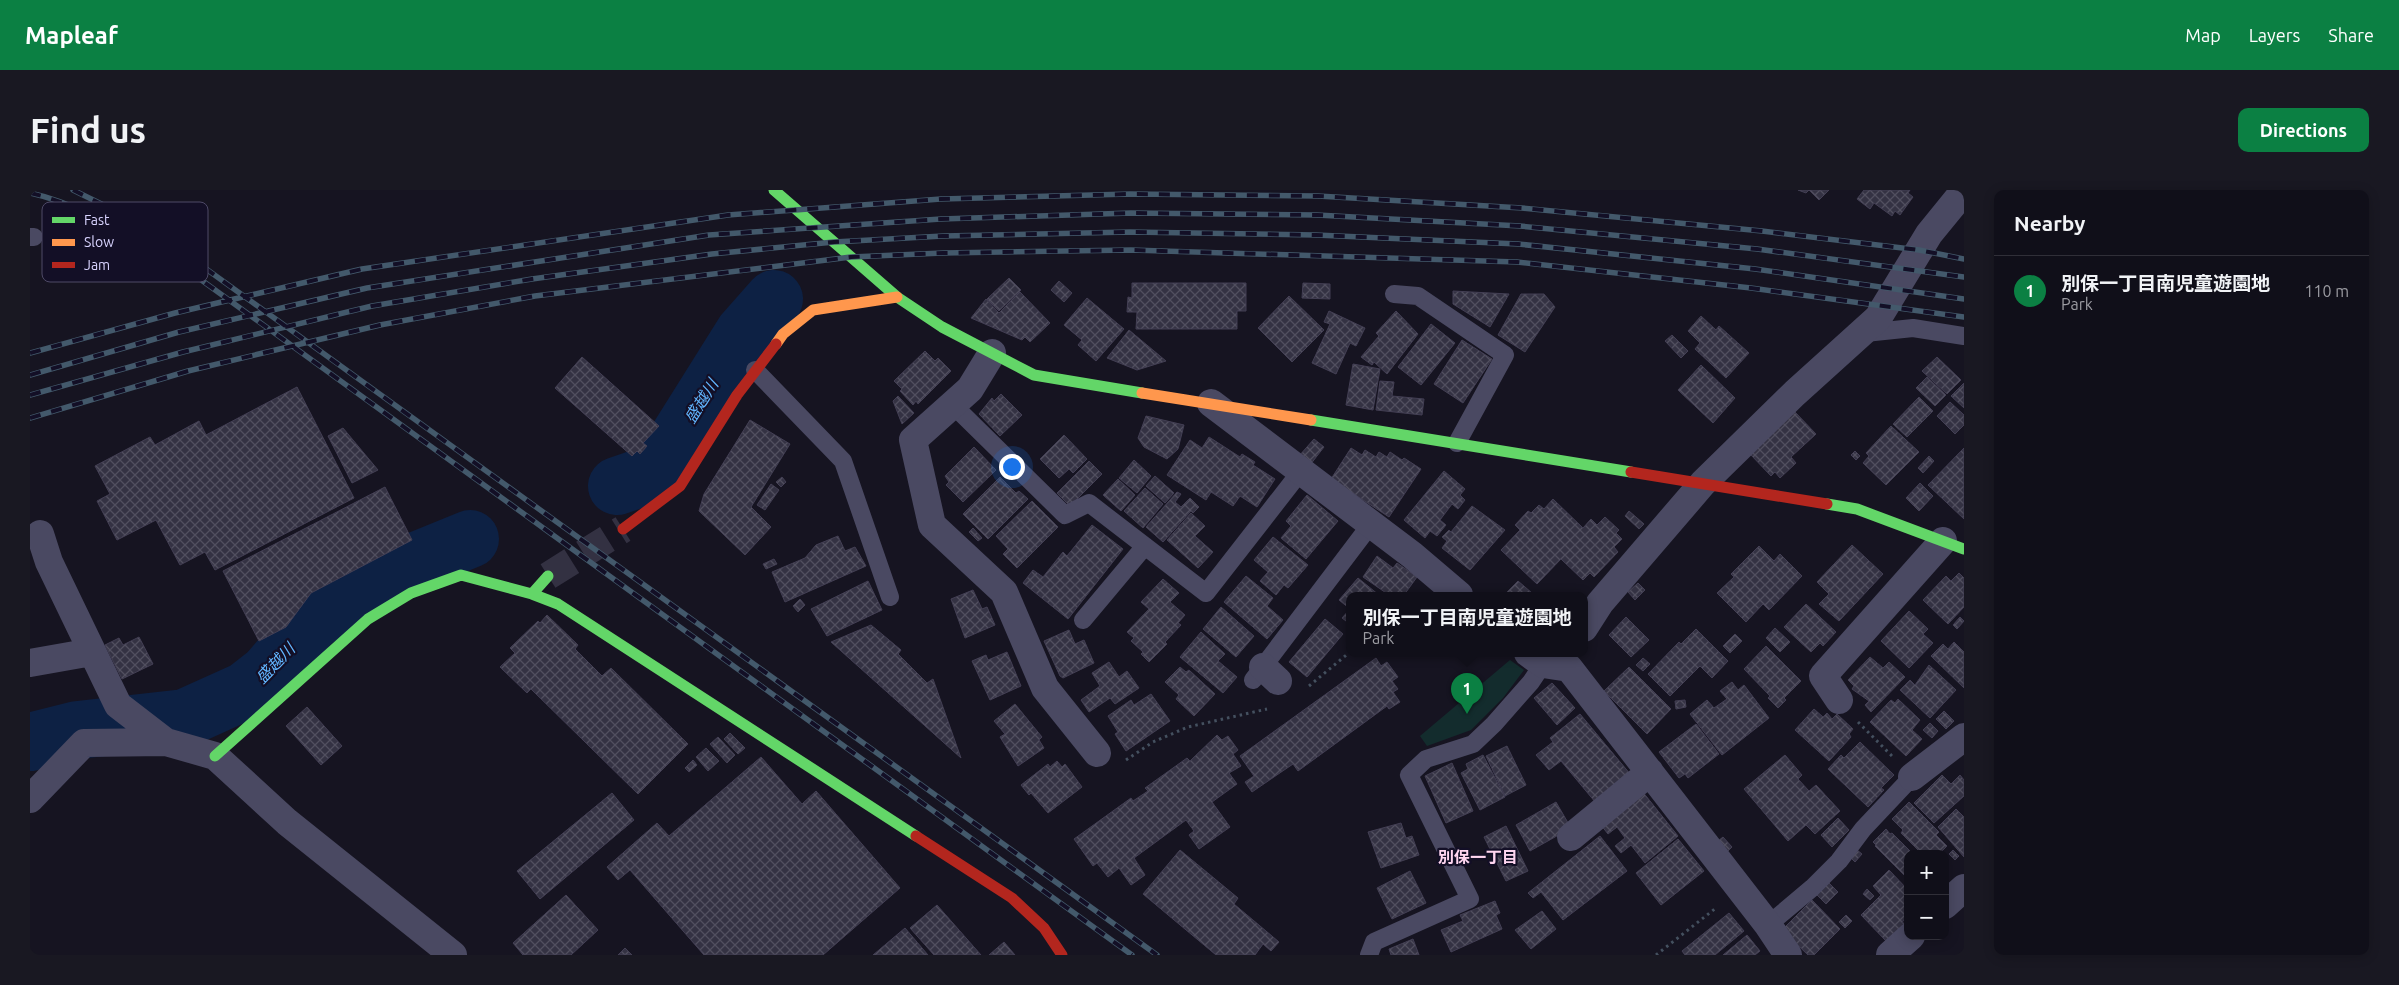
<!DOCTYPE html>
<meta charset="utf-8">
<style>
:root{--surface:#100f19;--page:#191822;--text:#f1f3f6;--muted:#9c9ca2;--line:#302f38;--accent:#0b8043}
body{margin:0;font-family:Ubuntu,"Noto Sans JP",sans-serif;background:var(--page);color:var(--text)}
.controls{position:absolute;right:15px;bottom:15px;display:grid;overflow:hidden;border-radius:10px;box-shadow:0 2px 12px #0003}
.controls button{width:45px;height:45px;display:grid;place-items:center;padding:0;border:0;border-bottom:1px solid var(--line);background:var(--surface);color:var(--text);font:25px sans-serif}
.you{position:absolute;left:981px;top:276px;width:18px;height:18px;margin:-12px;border:4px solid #fff;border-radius:50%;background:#1a73e8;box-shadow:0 0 0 8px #1a73e833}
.badge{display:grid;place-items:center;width:32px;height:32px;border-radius:50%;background:var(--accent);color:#fff;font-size:16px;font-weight:700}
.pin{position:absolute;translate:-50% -41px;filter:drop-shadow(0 1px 2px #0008)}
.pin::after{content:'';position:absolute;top:26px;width:18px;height:15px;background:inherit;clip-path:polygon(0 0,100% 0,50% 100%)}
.popup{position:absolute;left:1316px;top:402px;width:242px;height:65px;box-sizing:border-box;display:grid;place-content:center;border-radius:10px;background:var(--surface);filter:drop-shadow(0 1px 4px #0005);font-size:16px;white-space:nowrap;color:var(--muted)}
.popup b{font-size:19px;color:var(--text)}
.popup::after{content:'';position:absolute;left:50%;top:100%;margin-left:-10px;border:10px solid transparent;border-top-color:var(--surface)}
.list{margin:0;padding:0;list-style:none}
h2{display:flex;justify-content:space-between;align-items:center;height:65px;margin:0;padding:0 20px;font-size:21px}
h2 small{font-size:16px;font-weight:400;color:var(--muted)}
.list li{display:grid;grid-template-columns:32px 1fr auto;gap:15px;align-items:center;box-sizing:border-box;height:70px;padding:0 20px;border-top:1px solid var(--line)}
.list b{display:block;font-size:19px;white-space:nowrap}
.list p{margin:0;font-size:16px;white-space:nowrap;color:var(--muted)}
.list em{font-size:16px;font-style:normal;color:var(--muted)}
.map{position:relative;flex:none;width:1934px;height:765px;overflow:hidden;border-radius:10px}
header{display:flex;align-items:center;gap:30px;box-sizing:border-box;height:70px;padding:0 25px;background:var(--accent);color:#fff}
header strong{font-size:24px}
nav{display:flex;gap:28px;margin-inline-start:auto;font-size:18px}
.intro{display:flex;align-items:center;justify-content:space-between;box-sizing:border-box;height:120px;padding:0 30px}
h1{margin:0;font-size:35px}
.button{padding:12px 22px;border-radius:10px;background:var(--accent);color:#fff;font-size:18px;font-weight:700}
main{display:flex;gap:30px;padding:0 30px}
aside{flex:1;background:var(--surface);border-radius:10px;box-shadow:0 2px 12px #0003}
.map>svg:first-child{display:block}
</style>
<header>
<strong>Mapleaf</strong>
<nav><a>Map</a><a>Layers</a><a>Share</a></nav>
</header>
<div class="intro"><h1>Find us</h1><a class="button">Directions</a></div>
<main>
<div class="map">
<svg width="1934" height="765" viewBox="0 0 1934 765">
<defs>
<pattern id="building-cross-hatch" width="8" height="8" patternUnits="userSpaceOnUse" patternTransform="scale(1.25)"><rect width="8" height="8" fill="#343243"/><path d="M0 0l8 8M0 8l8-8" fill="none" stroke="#514f5f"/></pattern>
</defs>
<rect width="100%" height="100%" fill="#161421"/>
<path fill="#132c2d" d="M1480 470 1494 480 1473 508 1441 540 1397 556 1390 546Z"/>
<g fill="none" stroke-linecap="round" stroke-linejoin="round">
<path stroke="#0d2144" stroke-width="58" d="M587 296 622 284 630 277 714 143 744 109
M0 552 48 540 155 528 215 501 238 483 282 432 333 397 381 373 440 349"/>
</g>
<path fill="url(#building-cross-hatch)" stroke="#433f54" d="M1768 0H1799L1789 10 1779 0 1776 3Z
M1834 0H1880L1878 3 1883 7 1870 25 1865 21 1862 26 1844 13 1840 19 1827 9Z
M979 88 991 100 969 121 957 109Z
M1029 91 1042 103 1034 112 1021 100Z
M1102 93H1216V121H1207V139H1106L1107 122H1097L1098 107 1102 108Z
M1273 93 1300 94V109L1272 108Z
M1423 101 1479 104 1460 137 1423 114Z
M990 102 1020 133 1000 152 995 147 992 150 941 128 956 109 969 123Z
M1491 104H1514L1525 117 1495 162 1468 145Z
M1259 106 1294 140 1262 172 1228 138Z
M1057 108 1094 139 1066 171 1048 155 1052 150 1034 135Z
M1299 121 1335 138 1326 156 1320 153 1306 184 1282 173 1300 134 1294 132Z
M1366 121 1388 144 1357 184 1344 172 1342 175 1331 167 1349 146 1346 143Z
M1671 126 1686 140 1689 136 1719 163 1696 188 1665 159 1670 153 1658 141Z
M1401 134 1425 153 1391 195 1368 177Z
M1099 140 1136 171 1107 180 1077 168Z
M1642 145 1658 161 1651 168 1635 151Z
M1432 150 1462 169 1433 213 1404 194Z
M895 161 905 171 908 168 921 181 888 214 886 211 883 215 870 201 872 199 864 191Z
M552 167 629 236 613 253 617 256 610 264 607 261 602 266 525 198Z
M1907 167 1931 190 1917 204 1892 181Z
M1323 174 1350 179 1343 220 1316 215Z
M1671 175 1705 208 1683 233 1648 200Z
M1897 187 1916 205 1905 216 1886 198Z
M1350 191 1364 192 1362 206 1394 209 1392 225 1346 220Z
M1934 193V218L1921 206Z
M267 197 324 308 185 380 175 362 150 375 126 330 87 350 67 311 80 304 65 276 120 247 125 255 169 231 176 245Z
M971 204 992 225 970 246 949 224 962 208 964 211Z
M868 206 884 223 872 234 863 211Z
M1889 207 1903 221 1877 247 1863 234Z
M1920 212 1934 225V235L1925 244 1907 226Z
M1765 222 1786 244 1761 267 1766 273 1750 288 1745 282 1741 286 1720 264Z
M1116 226 1154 235 1148 259 1137 269 1114 257 1108 248Z
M720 230 760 254 721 317 741 337 715 365 669 321 674 304Z
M1861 236 1889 262 1856 295 1833 273 1839 266 1836 263Z
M313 238 348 280 322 293 298 246Z
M1034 245 1057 269 1043 283 1039 279 1029 288 1010 269Z
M1179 247 1210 267 1212 264 1225 272 1223 275 1245 289 1227 317 1210 306 1203 316 1181 302 1176 310 1137 285 1160 250 1172 258Z
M1284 249 1294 257 1280 275 1269 266Z
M944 257 966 280 933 312 916 295 919 292 915 286Z
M1321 258 1332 265 1335 260 1346 267 1349 262 1357 267 1360 262 1372 270 1374 268 1391 279 1359 327 1301 289Z
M1934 258V329L1898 295Z
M1825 261 1830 266 1826 270 1821 265Z
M1899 266 1904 271 1893 283 1888 278Z
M1104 270 1121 286 1107 303 1089 288Z
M1059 271 1072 284 1040 316 1027 303Z
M1414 281 1435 299 1430 305 1435 310 1428 319 1422 314 1410 330 1416 335 1407 346 1400 341 1395 348 1374 330Z
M1125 286 1144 303 1135 313 1116 296Z
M752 287 756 292 751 297 746 292Z
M970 287 986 303 989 301 998 309 958 349 933 324Z
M1088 289 1105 305 1091 321 1073 305Z
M1890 293 1903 306 1889 321 1876 308Z
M741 294 749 300 735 320 727 315Z
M355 297 382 350 281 403 256 437 229 451 193 381Z
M1115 298 1133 314 1113 338 1094 321Z
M1147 302 1151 304 1145 312 1151 317 1160 308 1169 317 1163 323 1161 321 1133 352 1116 337Z
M1277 305 1308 331 1276 369 1251 348 1261 336 1256 331Z
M1523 309 1553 338 1561 329 1567 335 1575 327 1589 340 1586 343 1592 349 1584 357 1588 362 1564 387 1560 383 1553 390 1531 369 1507 394 1471 360 1490 340 1485 335 1498 321 1501 323 1509 315 1514 319Z
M1002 311 1028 337 987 378 973 364 978 359 966 346Z
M1442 316 1475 340 1440 380 1412 358 1417 351 1412 347 1419 340 1421 342Z
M1599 321 1614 334 1609 339 1595 326Z
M1161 323 1175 336 1165 346 1183 362 1168 378 1137 350Z
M1062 335 1093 359 1038 429 993 393 1003 380 1013 387 1033 362 1037 366Z
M943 338 952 348 948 351 939 342Z
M808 346 815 361 825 357 836 376 755 412 742 382 775 368 786 355Z
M1243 347 1278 375 1258 398 1254 395 1246 405 1230 391 1238 382 1224 370Z
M1822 355 1853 384 1809 431 1789 414 1799 404 1787 392Z
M1729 356 1744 371 1750 364 1772 386 1739 420 1733 414 1716 432 1687 403 1704 387 1701 384Z
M1347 366 1363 378 1367 373 1387 387 1374 405H1359L1333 387Z
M744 369 747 374 736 379 733 374Z
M1929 383 1934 388V417L1918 434 1893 410 1916 386 1921 391Z
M1216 386 1243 408 1237 416 1253 430 1237 449 1194 412Z
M1328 388 1349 405H1320V419L1309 410Z
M1133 389 1149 403 1140 412 1155 425 1148 433 1151 435 1135 452 1137 454 1119 472 1111 464 1113 462 1101 451 1104 448 1097 442 1119 419 1111 412Z
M838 391 852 420 797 446 781 419Z
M1488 391 1502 403 1500 405H1474Z
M1608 393 1615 400 1605 410 1598 402Z
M943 400 952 419 957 417 965 435 935 448 921 409Z
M770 409 775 415 768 422 763 416Z
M1776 414 1806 442 1793 456 1790 453 1781 462 1754 437Z
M1191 417 1224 446 1206 467 1173 439Z
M1320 419V434L1312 428Z
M1879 421 1898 439 1893 444 1903 453 1879 478 1851 451Z
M517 425 548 455 545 459 572 486 581 478 658 554 608 604 501 499 497 503 470 477 485 463 480 458 508 431 510 433Z
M1596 427 1619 450 1601 467 1579 445Z
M1930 427 1934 431 1927 439 1923 435Z
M1295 429 1313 444 1277 487 1259 472Z
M841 435 871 460 868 464 897 493 903 489 931 568 801 452Z
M1745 438 1760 452 1750 462 1736 448Z
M1666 439 1698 471 1682 488 1670 476 1640 506 1618 484 1649 452 1651 454Z
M1039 440 1045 454 1054 450 1064 473 1033 488 1030 486 1014 451Z
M1171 442 1195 464 1188 471 1207 487 1193 503 1150 467Z
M1705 444 1712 451 1700 463 1693 456Z
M109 447 123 474 92 489 75 455 89 448 93 455Z
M1924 452 1934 462V498L1901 466 1913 454 1918 459Z
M1736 456 1771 491 1754 508 1756 510 1748 518 1738 508 1740 506 1714 479Z
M977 462 991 496 960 510 942 471 956 465 958 470Z
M1840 467 1853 478 1859 472 1875 487 1841 522 1835 515 1839 511 1822 499 1824 496 1818 490Z
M1346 468 1351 476 1357 472 1368 487 1362 491 1368 499 1363 502 1370 512 1359 519 1357 516 1268 581 1263 574 1222 602 1215 592 1224 586 1210 566Z
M1613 468 1620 474 1613 481 1606 475Z
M1079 472 1089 487 1097 481 1109 498 1085 514 1080 508 1059 522 1051 510 1070 496 1062 483Z
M1899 475 1926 500 1900 528 1870 500 1880 490 1885 495Z
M1150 477 1156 482 1159 480 1185 504 1164 526 1146 509 1149 505 1135 492Z
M1599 477 1641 519 1617 544 1574 501Z
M1702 492 1708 500 1714 495 1739 528 1692 565 1660 524 1677 510 1684 518 1697 509 1690 501Z
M1522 493 1545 518 1527 535 1504 508Z
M1121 504 1140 531 1096 561 1085 544 1088 542 1078 526 1101 510 1104 515Z
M1868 509 1890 530 1882 540 1892 549 1876 566 1840 532 1861 510 1865 513Z
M1655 510 1656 517 1646 519 1645 511Z
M985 514 1012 547 1009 550 1014 558 988 576 970 547 975 544 964 531Z
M277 517 312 556 291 575 256 536Z
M1784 519 1793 527 1797 523 1802 529 1807 524 1823 539 1819 544 1821 547 1799 571 1765 540Z
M1914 521 1924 531 1916 539 1906 529Z
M1550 524 1601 585 1566 613 1531 571 1519 580 1506 565 1523 552 1520 548Z
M1900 533 1908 541 1902 548 1893 540Z
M1666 534 1689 564 1658 588 1655 584 1649 588 1629 562Z
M700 543 715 558 708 564 694 549Z
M1187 545 1192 550 1198 546 1208 560 1203 564 1211 576 1199 583 1207 594 1182 612 1200 637 1169 659 1159 645 1164 641 1156 630 1104 668 1115 685 1101 695 1089 678 1078 687 1067 673 1063 676 1044 649 1101 608 1103 611 1118 601 1115 598 1157 568 1160 571Z
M688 547 705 565 697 573 680 554Z
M1830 552 1864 585 1851 598 1854 600 1838 617 1798 579 1811 565 1814 568Z
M1477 556 1496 595 1475 606 1456 566Z
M676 558 689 571 678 581 666 567Z
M1453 565 1475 607 1450 620 1431 583 1438 579 1436 574Z
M1755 565 1772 585 1768 589 1779 601 1786 595 1810 621 1785 644 1776 635 1758 651 1714 599Z
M731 567 772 614 786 601 870 698 793 765H674L600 680 588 690 577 677 627 633 639 646Z
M663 570 667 575 659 582 655 578Z
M1027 571 1032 577 1035 574 1052 597 1018 623 1001 603 999 605 991 595 1018 574 1020 577Z
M1422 573 1443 621 1416 633 1395 586Z
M1912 585 1921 594 1930 585 1934 590V606L1904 633 1884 613Z
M1612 601 1648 646 1615 673 1601 655 1591 663 1585 656 1595 648 1587 637 1578 644 1571 635Z
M582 603 604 630 510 709 487 681Z
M1526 612 1541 638 1500 661 1486 635Z
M1879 612 1909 642 1906 645 1917 656 1909 664H1892L1871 643 1873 640 1862 629Z
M1926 619 1934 627V667L1908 637Z
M1808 628 1819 640 1802 657 1791 645Z
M1371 633 1376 648 1382 646 1389 665 1351 678 1338 642Z
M1476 636 1498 681 1476 691 1454 647Z
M1856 639 1860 644 1862 643 1883 664H1878V689L1845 656 1846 655 1843 652Z
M1570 646 1597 681 1533 730 1511 702 1503 708 1498 703Z
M1693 647 1702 657 1697 662 1688 651Z
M1648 649 1674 681 1631 715 1606 683Z
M1150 660 1208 708 1204 714 1249 752 1241 761 1233 754 1225 765H1186L1113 704Z
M1827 660 1832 664 1825 672 1820 667Z
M1923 660 1929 666 1925 670 1919 664Z
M1859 680 1878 700V727L1872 732 1875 734 1857 752 1831 725 1851 705 1843 696Z
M1380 681 1396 713 1362 729 1347 698Z
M1799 693 1808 702 1796 714 1787 705Z
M1837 699 1844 706 1840 710 1833 704Z
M536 705 568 740 541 765H493L483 753Z
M1782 710 1810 739 1784 765H1778L1752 740Z
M1465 711 1470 723 1466 725 1472 739 1421 762 1411 740 1433 731 1430 725Z
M907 715 951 765H904L880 738Z
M1512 721 1526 739 1501 759 1485 740Z
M1699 723 1714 741 1685 765H1655L1652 761Z
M1816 725 1822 731 1815 738 1809 732Z
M875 738 898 765H843Z
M1717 745 1730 761 1725 765H1693Z
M1383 749 1389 765H1361L1359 759Z
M974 752 985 765H959Z
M595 758 602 765H588Z"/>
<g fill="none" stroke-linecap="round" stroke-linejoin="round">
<path stroke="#333142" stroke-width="28" stroke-dasharray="28 14" stroke-linecap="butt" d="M518 386 593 339"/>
<path stroke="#44505f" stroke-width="3" stroke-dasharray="2.5 4" stroke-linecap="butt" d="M1279 496 1320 462
M1828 532 1863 567
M1096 570 1123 552 1158 537 1237 519
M1626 765 1686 718"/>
<path stroke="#4a4962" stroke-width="18" d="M0 47H4
M1364 104 1388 106 1475 165 1427 253
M1835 143 1883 138 1934 146
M725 180 813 271 860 407
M923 215 1035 325 1059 313 1176 403 1271 281
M1053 430 1115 356
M1223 490 1341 334
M1738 735 1782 698 1809 671 1833 639 1882 587
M1339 765 1344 752 1440 709 1379 585 1396 569 1443 554 1464 534 1501 492 1513 474"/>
<path stroke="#4a4962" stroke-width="28" d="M962 163 940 199 883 250 902 335 974 402 1015 498 1067 563
M1181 213 1382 365 1429 405
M10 344 19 372 88 515 136 552
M1554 438 1570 413 1673 293 1765 203 1848 128 1899 44 1934 1
M1498 463 1513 474 1539 478 1738 735 1758 765
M0 473 62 462
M1233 477 1248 491
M1809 510 1793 486 1913 351
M1882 587 1934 547
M0 609 54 553 136 552 185 566 257 632 423 765
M1541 647 1620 582
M1915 715 1934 698
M1860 765 1881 746"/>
<path stroke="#63d668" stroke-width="11" d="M744 0 867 107 912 137 1004 185 1112 203
M1281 230 1601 282
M1797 314 1827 319 1934 359
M502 404 528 414 886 646
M185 566 338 429 381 403 431 385 502 404 518 386"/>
<path stroke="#ff974d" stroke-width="11" d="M746 154 753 144 783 120 867 107
M1112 203 1281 230"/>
<path stroke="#b3261e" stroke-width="11" d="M1601 282 1797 314
M593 339 650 296 707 205 746 154
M886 646 982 708 1014 738 1032 765"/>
<g stroke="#43596b" stroke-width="5.5">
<path id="rail" d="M43 0 108 32 161 68 1127 765
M0 3C50 14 97 44 141 68L1102 765
M0 163 145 123 332 79 698 25 911 9 1100 4 1288 6 1492 18 1732 41 1889 60 1934 69
M0 185 149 142 337 98 679 45 911 29 1101 23 1287 25 1490 36 1727 59 1934 87
M0 205 153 162 342 116 502 89 682 64 804 52 913 46 1100 42 1286 45 1488 54 1725 79 1934 109
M0 228 158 181 350 135 505 106 821 67 913 63 1101 60 1487 72 1721 98 1934 127"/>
</g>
<use href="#rail" stroke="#130f26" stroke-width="4" stroke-dasharray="11" stroke-linecap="butt"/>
</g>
<g text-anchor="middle" stroke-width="4.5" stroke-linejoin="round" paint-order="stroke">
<g font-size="16" font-style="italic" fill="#62b6ff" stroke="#130f26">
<text transform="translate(671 211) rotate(-58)" y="6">盛越川</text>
<text transform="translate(245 473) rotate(-46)" y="6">盛越川</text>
</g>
<g font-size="16" font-weight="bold" fill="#ffd6f0" stroke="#130f26">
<text x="1448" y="673">別保一丁目</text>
</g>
</g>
<rect x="12" y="12" width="166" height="80" rx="8" fill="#130f26" stroke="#4e4a67" stroke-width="1"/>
<rect x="22" y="27" width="23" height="6" fill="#63d668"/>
<rect x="22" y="49" width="23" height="7" fill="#ff974d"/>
<rect x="22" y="72" width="23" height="6" fill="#b3261e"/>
<g font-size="14" fill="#d9d4ff">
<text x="54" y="35">Fast</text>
<text x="54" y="57">Slow</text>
<text x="54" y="80">Jam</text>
</g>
</svg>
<div class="controls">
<button>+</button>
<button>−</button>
</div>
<div class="you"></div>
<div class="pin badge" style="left:1437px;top:524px">1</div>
<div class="popup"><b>別保一丁目南児童遊園地</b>Park</div>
</div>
<aside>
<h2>Nearby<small></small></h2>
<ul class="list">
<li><span class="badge">1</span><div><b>別保一丁目南児童遊園地</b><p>Park</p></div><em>110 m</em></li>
</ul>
</aside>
</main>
